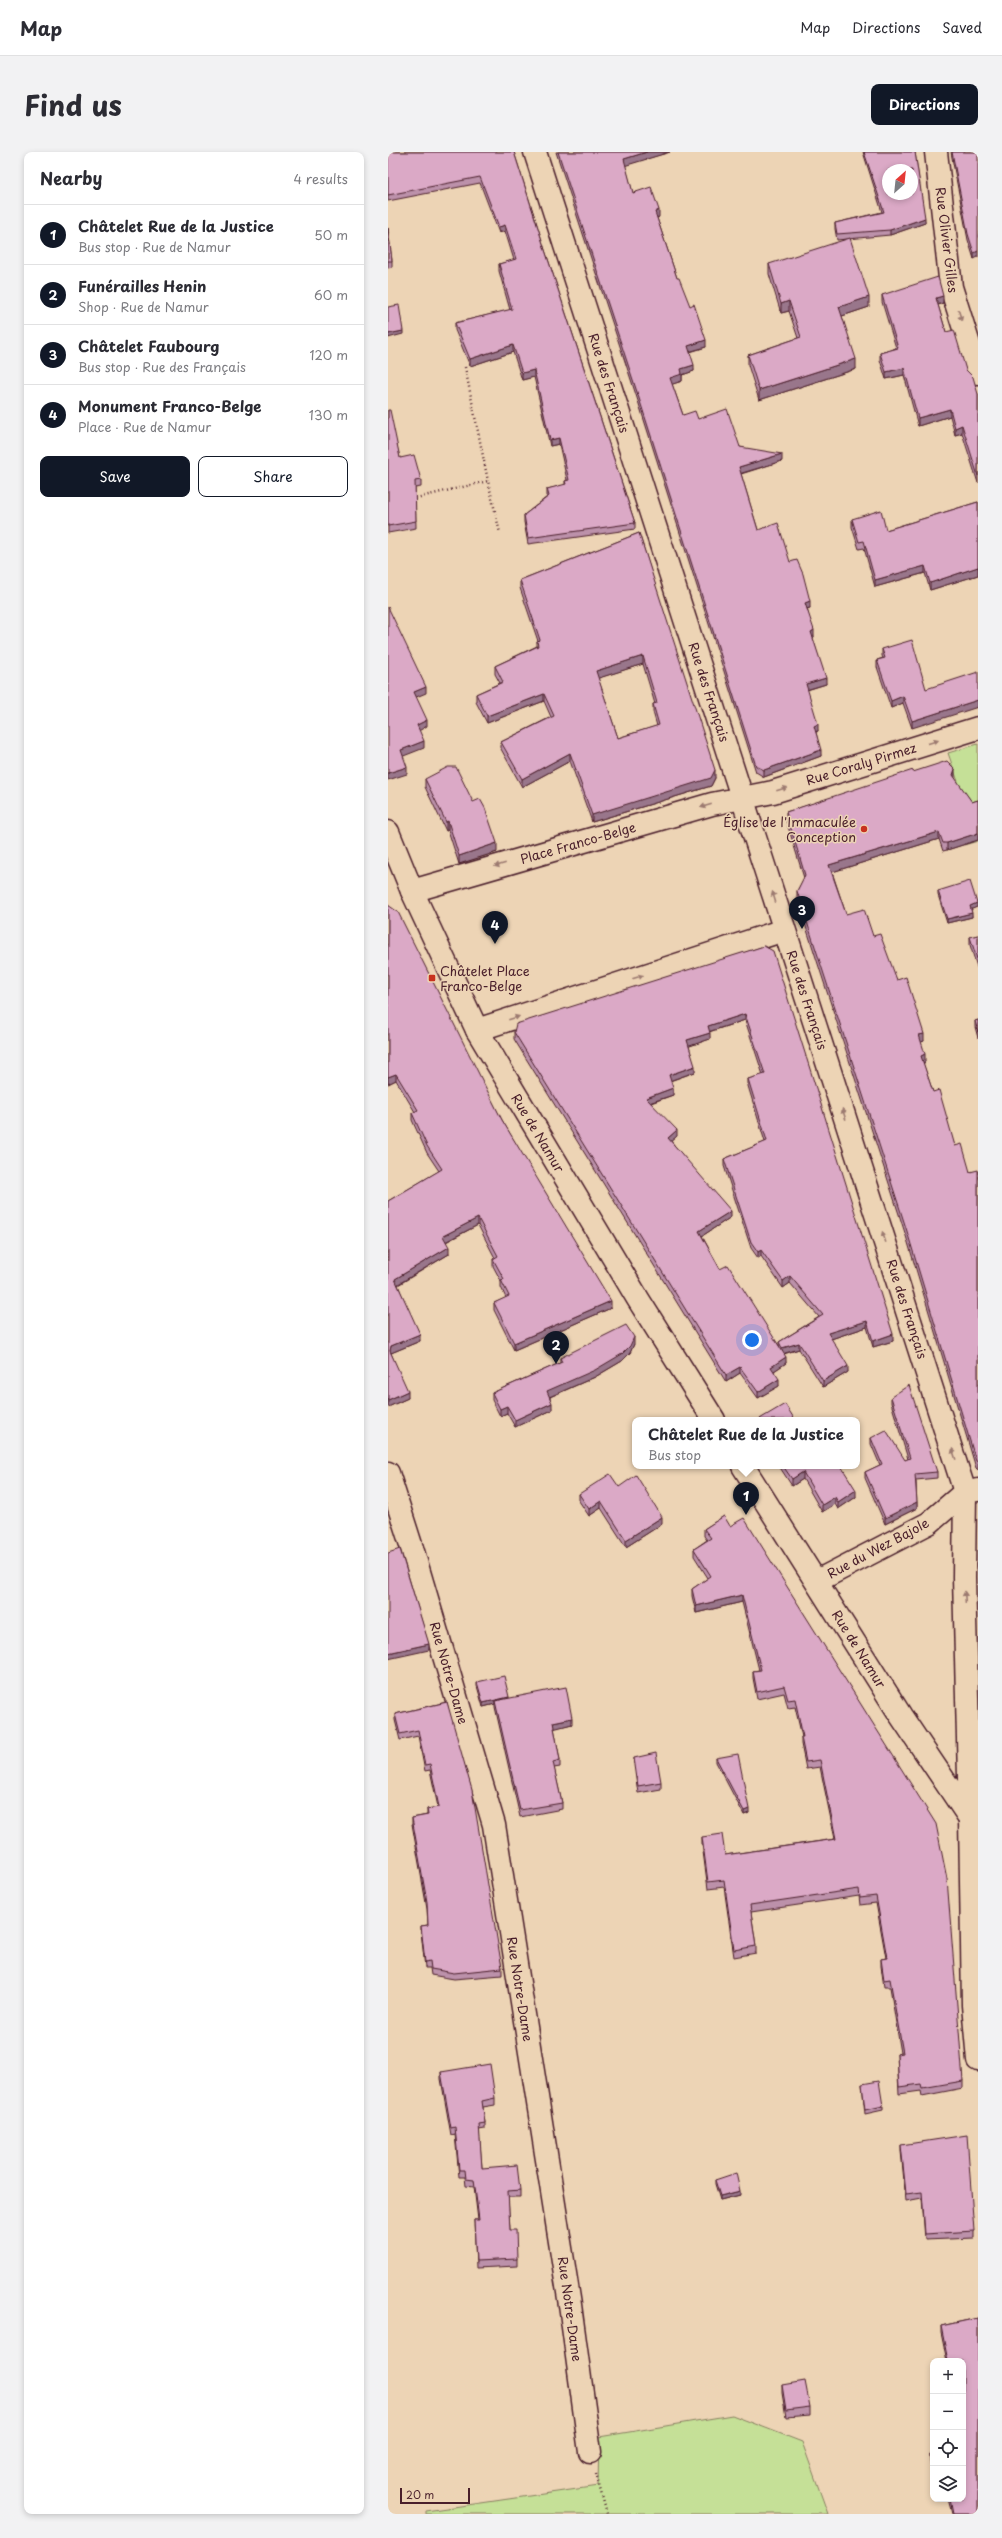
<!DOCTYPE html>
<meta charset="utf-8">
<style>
:root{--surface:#fff;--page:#f2f2f3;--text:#2b2b33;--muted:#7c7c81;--line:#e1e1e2;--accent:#111827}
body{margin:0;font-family:"Playpen Sans",sans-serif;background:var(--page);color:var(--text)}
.controls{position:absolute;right:12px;bottom:12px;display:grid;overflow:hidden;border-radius:8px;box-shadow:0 2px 6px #0003}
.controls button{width:36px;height:36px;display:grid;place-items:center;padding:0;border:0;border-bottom:1px solid var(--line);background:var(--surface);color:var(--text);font:20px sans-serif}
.compass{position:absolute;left:494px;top:12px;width:36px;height:36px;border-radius:50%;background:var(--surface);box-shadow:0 2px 6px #0003;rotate:27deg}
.scale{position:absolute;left:12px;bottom:10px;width:70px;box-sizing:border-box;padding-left:4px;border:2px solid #4a1f2b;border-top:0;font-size:11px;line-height:14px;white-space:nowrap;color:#4a1f2b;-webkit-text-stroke:3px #edd4b5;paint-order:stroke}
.you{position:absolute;left:364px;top:1188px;width:14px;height:14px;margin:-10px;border:3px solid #fff;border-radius:50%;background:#1a73e8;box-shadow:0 0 0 6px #1a73e833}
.badge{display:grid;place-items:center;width:26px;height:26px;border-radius:50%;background:var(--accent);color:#fff;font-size:13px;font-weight:700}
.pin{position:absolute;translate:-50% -33px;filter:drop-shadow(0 1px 2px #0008)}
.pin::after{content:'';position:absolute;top:21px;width:14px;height:12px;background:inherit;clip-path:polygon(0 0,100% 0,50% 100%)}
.popup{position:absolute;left:244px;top:1265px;width:228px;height:52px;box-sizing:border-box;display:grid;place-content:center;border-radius:8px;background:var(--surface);filter:drop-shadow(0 1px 3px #0005);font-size:13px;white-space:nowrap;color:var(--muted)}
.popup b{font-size:15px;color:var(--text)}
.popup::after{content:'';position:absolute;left:50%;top:100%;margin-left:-8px;border:8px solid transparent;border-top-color:var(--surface)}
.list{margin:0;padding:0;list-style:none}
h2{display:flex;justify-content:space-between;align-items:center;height:52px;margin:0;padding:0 16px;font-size:17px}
h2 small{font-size:13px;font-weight:400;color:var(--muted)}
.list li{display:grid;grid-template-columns:26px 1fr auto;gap:12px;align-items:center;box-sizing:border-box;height:60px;padding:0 16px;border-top:1px solid var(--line)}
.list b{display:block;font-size:15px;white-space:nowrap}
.list p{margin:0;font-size:13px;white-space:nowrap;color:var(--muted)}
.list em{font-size:13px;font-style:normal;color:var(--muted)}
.actions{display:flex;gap:8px;padding:12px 16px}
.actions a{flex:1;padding:9px 0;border:1px solid var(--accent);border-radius:8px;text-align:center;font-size:14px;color:var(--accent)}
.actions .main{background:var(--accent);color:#fff}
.icon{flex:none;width:22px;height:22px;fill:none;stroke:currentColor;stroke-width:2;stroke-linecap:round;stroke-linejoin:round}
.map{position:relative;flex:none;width:590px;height:2362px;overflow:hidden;border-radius:8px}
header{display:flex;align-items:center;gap:24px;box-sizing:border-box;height:56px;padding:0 20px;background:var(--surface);border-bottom:1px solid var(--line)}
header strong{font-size:19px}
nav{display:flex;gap:22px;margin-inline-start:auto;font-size:14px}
.intro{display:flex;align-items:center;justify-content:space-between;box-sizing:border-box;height:96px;padding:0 24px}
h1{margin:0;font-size:28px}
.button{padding:10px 18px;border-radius:8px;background:var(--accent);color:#fff;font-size:14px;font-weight:700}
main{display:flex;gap:24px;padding:0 24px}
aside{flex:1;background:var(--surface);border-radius:8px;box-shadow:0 2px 6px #0003}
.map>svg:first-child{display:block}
</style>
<header>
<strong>Map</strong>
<nav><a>Map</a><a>Directions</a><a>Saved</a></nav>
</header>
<div class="intro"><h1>Find us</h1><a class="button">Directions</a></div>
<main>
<aside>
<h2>Nearby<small>4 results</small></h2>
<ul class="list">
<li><span class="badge">1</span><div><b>Châtelet Rue de la Justice</b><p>Bus stop · Rue de Namur</p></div><em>50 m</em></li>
<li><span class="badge">2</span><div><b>Funérailles Henin</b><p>Shop · Rue de Namur</p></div><em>60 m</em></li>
<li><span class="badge">3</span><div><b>Châtelet Faubourg</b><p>Bus stop · Rue des Français</p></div><em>120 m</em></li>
<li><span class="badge">4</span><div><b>Monument Franco-Belge</b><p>Place · Rue de Namur</p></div><em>130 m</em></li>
</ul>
<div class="actions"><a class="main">Save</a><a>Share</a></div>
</aside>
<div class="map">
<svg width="590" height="2362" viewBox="0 0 590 2362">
<rect width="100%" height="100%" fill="#edd4b5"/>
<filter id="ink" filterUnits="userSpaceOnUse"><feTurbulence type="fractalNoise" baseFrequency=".025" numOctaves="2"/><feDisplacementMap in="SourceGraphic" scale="8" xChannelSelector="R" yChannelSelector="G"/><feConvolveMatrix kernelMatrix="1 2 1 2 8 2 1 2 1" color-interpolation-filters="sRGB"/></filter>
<g filter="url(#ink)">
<path fill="#c5e097" stroke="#888061" d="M590 592V689L576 693 569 669 580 658 560 601Z
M344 2263 414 2290 440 2362H38V2359L210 2334 211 2285Z"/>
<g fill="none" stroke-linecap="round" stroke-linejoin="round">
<g stroke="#4a1f2b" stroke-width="25">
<path id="minor" d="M548 0 563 135 590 221
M24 739 324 652 385 640 590 576
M89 878 396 778
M0 1321 24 1396 106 1673 182 2153 202 2300
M429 1429 541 1371 577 1340 590 1338
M582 1666 585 1853 590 1908"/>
</g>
<g stroke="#4a1f2b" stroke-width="25">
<path id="major" d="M147 0 577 1340 576 1425 582 1666
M0 680 24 739 89 878 250 1147 326 1268
M355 1314 513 1564 583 1668"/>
</g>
<path stroke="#4a1f2b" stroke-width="2.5" stroke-dasharray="1 3" stroke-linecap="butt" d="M77 215 100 329
M24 347 100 329 112 381
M208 2322 219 2362"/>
<use href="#minor" stroke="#edd4b5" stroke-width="22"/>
<use href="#major" stroke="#edd4b5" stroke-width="22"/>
</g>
<path fill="#bc91aa" stroke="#4a1f2b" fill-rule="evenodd" d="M0 0H126L157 98 247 371V377L140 392 136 370V363L159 345V337L177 333V329L179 328 171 292 162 294 146 225 134 228 125 200 82 214 67 178V171L122 158 111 119V112L126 108 117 79 111 81 92 31 0 49Z
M168 0H282L237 13 245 41 271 65 269 66 289 126 318 195 302 200 306 219 294 223V229L284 232 295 263 310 267 352 295 394 309 353 322 370 378 402 410 422 456 419 457 426 485 425 486 438 532 419 538 430 579 428 580 433 604 376 625 368 620 250 249Z
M475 0H527L537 71 502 83 449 88 447 77V71L494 60Z
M563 0H590L586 107 580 88 565 11Z
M0 76 4 109V115L0 116Z
M381 112 481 155 454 164 468 217 371 248 360 213V203L410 186 401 159 393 161 381 122Z
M494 143 555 151 550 153 558 180 578 218 590 242V331L574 281 567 283 562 264 530 274 516 223 498 227 492 208V201L508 196 494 150Z
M0 258 12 306 33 328V335L27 336 28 376 0 381Z
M590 350V423L542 438 537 421 487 435 476 396 471 397 464 375V367L498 378Z
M251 381 327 626 323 634 204 670 182 609 134 635 113 597V590L163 565 156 549 99 571 88 550V542L112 531 107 522V514L149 494V489H150L132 436V428ZM255 512 267 552H265V560L269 574 230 586 210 526Z
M494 497 538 537 524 576 515 551 503 556 489 515V508L495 506 494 504Z
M525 620 567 625 566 626 584 650 590 648V688L559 698 555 699 551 687 444 720 458 762 485 784 509 828 536 889 533 890 537 910 535 911 545 940 567 994 582 1020 590 1019V1318L588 1316 518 1084 409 747V739L416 726 398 668V660Z
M37 627 109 700 71 712 60 678 58 679 37 635Z
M550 739 589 755 583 757 584 765 559 771 550 743Z
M0 753 114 968 223 1156 126 1198 106 1158V1151L118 1146 113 1135V1129L105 1114V1107L107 1106 90 1073 58 1090 61 1102 10 1133 32 1189 3 1201 20 1246 0 1255V1049L51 1019 39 1001 24 968V961L27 960 8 928 0 932Z
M590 783V818L582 793V785Z
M376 794 505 1189 485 1195 479 1175 443 1187 460 1220 435 1235 411 1197 396 1202 398 1211 386 1219 391 1234 370 1246 352 1221 338 1230 126 887V880ZM357 868 375 923 360 927V934L377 990 336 1007V1014L363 1096 370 1106 373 1104 395 1136 402 1131 431 1165 391 1190V1194L332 1117 314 1084 343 1065 283 989 289 984 263 951 285 943 282 929 307 920 301 894 322 887 321 880Z
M590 868V886L587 875V869Z
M246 1192 242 1201 234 1209 207 1225 162 1245 164 1258 127 1275 119 1261 112 1264 104 1248V1241L172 1211V1206Z
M503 1245 549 1320V1326L528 1328 529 1356 497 1372 477 1326V1320L492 1313 483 1292V1286L517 1308 520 1307 503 1251Z
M391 1314H453L468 1345 450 1357 447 1352 434 1360 415 1327 404 1334Z
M231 1335 274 1372 238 1395 213 1356 201 1364 191 1349V1342Z
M336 1364 575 1929V1936L534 1944 533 1939 511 1942 509 1902 513 1901 502 1835H496L493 1814V1807L498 1806 488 1751 472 1753 471 1744 363 1760 368 1794V1801L346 1805 336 1735 320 1737 314 1692V1685L337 1703 447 1687 432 1615 418 1617 413 1592V1585H414L407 1555 400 1556 396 1541 369 1547 365 1526V1519L371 1518 354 1450 308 1461 304 1444V1437L320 1426 306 1404V1397L319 1388 316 1384V1377Z
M89 1530 121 1546 184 1572 166 1576 172 1608V1615L166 1616 174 1651V1657L132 1665 107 1555V1552L95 1555 89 1534Z
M59 1550 114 1816V1823L66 1827 43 1823 42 1816H37L33 1780V1774L40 1773 39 1757 24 1672V1666L39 1663V1657L50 1655 42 1618 37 1619 30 1584 12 1588 7 1568V1562Z
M246 1606 273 1630V1637L250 1641 246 1613Z
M328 1606 361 1661 356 1663 328 1610Z
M53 1920 107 1946V1953L95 1955 97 1971V1977L91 1978 94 2016 132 2038V2045H120L122 2078 129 2107V2114L88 2116 86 2068H90L86 2035 78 2034 77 2025H71L67 1982 63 1983 53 1927Z
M474 1932 495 1954V1958L477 1962Z
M513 1993 586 2079V2086L537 2088 534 2046 518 2049 513 1999Z
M327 2028 352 2043 332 2048 327 2032Z
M590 2166V2362H564L560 2347H575V2209H559L553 2181V2174Z
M394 2233 422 2255V2263L398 2265 394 2241Z
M545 2302V2322L542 2310V2303Z"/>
<path fill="#99768b" stroke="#4a1f2b" d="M259 0H282L236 14V7Z
M271 58V65L267 66V60Z
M537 66V71L502 83V78Z
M117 73V79L111 81V75Z
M590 99V105L586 107V101Z
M555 144V151L548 153V146Z
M481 145V155L451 165V155Z
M401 149V159L393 161V152Z
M15 179V182L0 186V182Z
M318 188V195L300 200V194Z
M125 193V200L82 214V207Z
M468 207V217L371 248V238Z
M306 213V219L294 223V229L282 233V226L293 217Z
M516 216V223L498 227V220Z
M146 218V225L134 228V221Z
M562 257V264L530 274V266Z
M574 273V281L567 283V276Z
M171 286V292L162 294V288Z
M394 302V309L351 322V315Z
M537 414V421L487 435V428Z
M590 415V423L542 438V431Z
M422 449V456L417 457V451Z
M426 478V485L423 486V480Z
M255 504V512L208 527V519Z
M438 526V532L418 538V532Z
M38 535V541L26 546V540Z
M156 542V549L99 571V564Z
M515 544V551L503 556V549Z
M590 548V555L524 576V569Z
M39 568V574L29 580V573Z
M430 572V579L426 580V574Z
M36 589V596L13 605V598Z
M433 598V604L376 625V618Z
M182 601V609L134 635V627Z
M19 615V622L0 628V621Z
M567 617V625L565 631V623Z
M327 618V626L323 634 204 670V663Z
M60 669V678L58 679V670Z
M551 680V687L441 721V713Z
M590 681V688L559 698V691Z
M109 691V700L71 712V704Z
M589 751V755L582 758V754Z
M584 761V765L559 771V767Z
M357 862V868L320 880V874Z
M322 881V887L299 895V888Z
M536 882V889L531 891V883Z
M537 902V910L533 911V904Z
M307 914V920L281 929V923Z
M8 922V928L0 932V925Z
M285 936V943L258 952V946Z
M289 978V984L280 992V986Z
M343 1059V1065L311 1086V1079Z
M90 1066V1073L55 1091V1084Z
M61 1095V1102L7 1134V1127Z
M373 1098V1104L370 1106V1100Z
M402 1124V1131L395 1136V1129Z
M223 1149V1156L126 1198V1191Z
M479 1169V1175L440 1188V1181Z
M32 1182V1189L3 1201 2 1199 3 1194Z
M505 1182V1189L485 1195V1189Z
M246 1185V1192L242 1201 234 1209 207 1225 159 1246V1239Z
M411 1191V1197L394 1202V1196Z
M398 1205V1211L383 1221V1215Z
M460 1214V1220L435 1235V1229Z
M352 1215V1221L338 1230V1223Z
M391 1227V1234L370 1246V1240Z
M20 1239V1246L0 1255V1248Z
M164 1251V1258L127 1275V1268Z
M119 1254V1261L112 1264V1257Z
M415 1320V1327L404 1334V1327Z
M468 1338V1345L450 1357V1350Z
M447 1345V1352L434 1360V1353Z
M213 1349V1356L201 1364V1357Z
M529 1350V1356L497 1372V1366Z
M274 1365V1372L238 1395V1388Z
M354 1443V1450L308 1461V1454Z
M41 1492V1498L0 1507V1501Z
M121 1545V1549H107V1552L95 1555V1551Z
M184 1566V1572L165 1577V1570Z
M361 1657V1661L356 1663V1659Z
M352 2039V2043L332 2048V2044Z"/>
<path fill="#dba9c6" stroke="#4a1f2b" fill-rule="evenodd" d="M0 0H126L157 98 247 371 140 386 136 363 161 344 159 337 178 332 177 329 181 328 171 286 162 288 146 218 134 221 125 193 82 207 67 171 124 157 111 112 128 107 117 73 111 75 92 25 0 43Z
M170 0H259L236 7 245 41 263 35 271 58 267 60 289 126H291L302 154 306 152 318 188 300 194 306 213 293 217 294 222 282 226 295 263 307 259 310 267 339 257 352 295 394 302 351 315 370 378 390 371 402 410 409 408 415 422 422 449 417 451 426 478 423 480 438 526 418 532 430 572 426 574 433 598 376 618 368 614 250 243Z
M476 0H527L537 66 502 78 449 82 447 71 496 60ZM500 18H524V42H500Z
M564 0H590V99L586 101 580 82Z
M0 76 4 109H0Z
M462 86 481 145 451 155 468 207 371 238 360 203 413 185 401 149 393 152 381 112Z
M550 125 555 144 548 146 558 180 566 178 578 218 585 225 590 242V324L574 273 567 276 562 257 530 266 516 216 498 220 492 201 510 196 494 143Z
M11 153 15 179 0 182V155Z
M0 258H2L12 306 26 303 33 328 27 329 28 369 0 374Z
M590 350V416V415L542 431 537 414 487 428 476 389 471 390 464 367 493 358 498 378Z
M251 381 327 618 323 626 204 663 182 601 134 627 113 590 166 564 156 542 99 564 88 542 115 530 107 514 150 494 149 489 152 488 132 428ZM255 504 269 551 265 552 271 573 230 586 208 519Z
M0 455 38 535 26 540 39 568 29 573 36 589 13 598 19 615 0 621Z
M524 488 538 537 590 520V548L524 569 515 544 503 549 489 508 497 506 494 497Z
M559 609 567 617 565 623 584 650 590 648V681L559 691H555L551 680 441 713 458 762 476 757 485 784 492 782 509 828 518 825 536 882 531 883 537 902 533 904 545 940 551 938 567 994 574 992 582 1020 590 1018V1310L588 1309 518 1076 409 739 417 723 398 660 525 618V620Z
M60 615H68L85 650 92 647 97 656 109 691 71 704 60 669 58 670 37 627Z
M582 729 589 751 582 754 584 761 559 767 550 739Z
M0 753 10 760 114 968 223 1149 126 1191 106 1151 121 1144 113 1128 116 1127 105 1107 110 1104 90 1066 55 1084 61 1095 7 1127 32 1182 3 1194 2 1199 20 1239 0 1248V1049L54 1017 39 994 24 961 30 958 8 922 0 925Z
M590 783V810L582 785Z
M376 794 385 799 505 1182 485 1189 479 1169 440 1181 460 1214 435 1229 411 1191 394 1196 391 1190 435 1163 402 1124 395 1129 373 1098 370 1100 363 1090 336 1007 379 989 360 927 377 922 357 862 320 874 322 881 299 888 307 914 281 923 285 936 258 946 289 978 280 986 343 1059 311 1079 332 1117 340 1113 398 1205 383 1215 391 1227 370 1240 352 1215 338 1223 126 880 128 872Z
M590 868V880L587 869Z
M238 1173 246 1185 242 1194 234 1202 207 1218 159 1239 164 1251 127 1268 119 1254 112 1257 104 1241 174 1210 172 1206Z
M521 1233 549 1320 527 1322 529 1350 497 1366 477 1320 494 1312 483 1286 498 1278 517 1308 522 1306 503 1245Z
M397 1252 407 1268H370Z
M395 1314H453L468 1338 450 1350 447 1345 434 1353 415 1320 404 1327Z
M222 1322 231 1335 248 1323 274 1365 238 1388 213 1349 201 1357 191 1342Z
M336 1364 342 1374 356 1366 548 1672 559 1727 575 1929 534 1936 533 1932 511 1935 509 1902 515 1901 502 1827 496 1828 493 1807 499 1806 488 1744 472 1746 471 1737 362 1753 368 1794 346 1798 336 1728 320 1730 314 1685 334 1682 337 1703 448 1687 432 1608 418 1610 413 1585H415L407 1547 400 1548 396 1534 369 1540 365 1519 373 1518 354 1443 308 1454 304 1437 323 1424 306 1397 323 1386 316 1377Z
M12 1397 41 1492 0 1501V1401Z
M116 1524 121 1545 95 1551 89 1530Z
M178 1535 184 1566 165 1570 172 1608 165 1610 174 1651 132 1658 107 1549Z
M59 1550 84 1638 114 1816 66 1821 43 1817 42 1809 37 1810 33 1774 40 1773 39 1750 24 1666 40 1663 39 1657 51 1655 42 1612 37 1613 30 1578 12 1582 7 1562Z
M268 1601 273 1630 250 1634 246 1606Z
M350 1602 361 1657 356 1659 328 1606Z
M102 1912 107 1946 94 1949 97 1971 91 1972 94 2016 129 2013 132 2038 120 2039 122 2078H128L129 2107 88 2109 86 2068H91L86 2028 78 2027 77 2018H71L67 1975 63 1976 53 1920Z
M491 1929 495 1954 477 1958 474 1932Z
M579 1983 586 2079 537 2082 534 2040 518 2042 513 1993Z
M348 2021 352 2039 332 2044 327 2028Z
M590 2166V2362H565L562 2347H575V2209H560L553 2174Z
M417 2229 422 2255 398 2258 394 2233Z
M545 2302V2315L542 2303Z"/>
<defs><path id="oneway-solid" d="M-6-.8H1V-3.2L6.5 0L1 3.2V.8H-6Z"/></defs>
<g fill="#9c7a70">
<use href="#oneway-solid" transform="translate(572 163) rotate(72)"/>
<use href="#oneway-solid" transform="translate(545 590) rotate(-17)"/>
<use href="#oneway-solid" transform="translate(394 637) rotate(-17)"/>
<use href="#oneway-solid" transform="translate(318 654) rotate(164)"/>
<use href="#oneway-solid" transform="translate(112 713) rotate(164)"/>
<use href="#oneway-solid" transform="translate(386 745) rotate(-107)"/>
<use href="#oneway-solid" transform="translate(250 825) rotate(-18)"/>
<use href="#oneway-solid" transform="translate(126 866) rotate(-18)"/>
<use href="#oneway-solid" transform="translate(456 962) rotate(-108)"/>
<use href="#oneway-solid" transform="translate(496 1085) rotate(-108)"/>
<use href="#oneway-solid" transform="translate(566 1302) rotate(-108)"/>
<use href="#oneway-solid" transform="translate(577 1445) rotate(-94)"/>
</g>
</g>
<g fill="#c8321e" stroke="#edd4b5" stroke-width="1.5">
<circle cx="476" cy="677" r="4"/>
<rect x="40" y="822" width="8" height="8" rx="2"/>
</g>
<g text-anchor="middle" stroke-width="3" stroke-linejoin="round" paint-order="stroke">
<g font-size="13" fill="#4a1f2b" stroke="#edd4b5">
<text transform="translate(559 88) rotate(83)" y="5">Rue Olivier Gilles</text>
<text transform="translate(221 231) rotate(72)" y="5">Rue des Français</text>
<text transform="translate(321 540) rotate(72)" y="5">Rue des Français</text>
<text transform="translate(473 612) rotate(-17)" y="5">Rue Coraly Pirmez</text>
<text transform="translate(190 691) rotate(-16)" y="5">Place Franco-Belge</text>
<text transform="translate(419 848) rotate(72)" y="5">Rue des Français</text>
<text transform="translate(150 981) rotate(59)" y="5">Rue de Namur</text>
<text transform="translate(519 1157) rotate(72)" y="5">Rue des Français</text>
<text transform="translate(490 1396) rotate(-28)" y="5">Rue du Wez Bajole</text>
<text transform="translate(471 1497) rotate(58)" y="5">Rue de Namur</text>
<text transform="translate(61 1521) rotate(74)" y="5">Rue Notre-Dame</text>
<text transform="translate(132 1837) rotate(81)" y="5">Rue Notre-Dame</text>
<text transform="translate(182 2157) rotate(82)" y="5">Rue Notre-Dame</text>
</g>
<g font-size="13" fill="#4a1f2b" stroke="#edd4b5" text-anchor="end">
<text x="468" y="675">Église de l'Immaculée<tspan x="468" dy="15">Conception</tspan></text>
<text x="52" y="824" text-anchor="start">Châtelet Place<tspan x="52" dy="15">Franco-Belge</tspan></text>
</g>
</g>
</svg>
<div class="controls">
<button>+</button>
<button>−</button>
<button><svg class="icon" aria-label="locate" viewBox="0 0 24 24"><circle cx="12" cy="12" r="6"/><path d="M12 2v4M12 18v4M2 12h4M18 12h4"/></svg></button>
<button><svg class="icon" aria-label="layers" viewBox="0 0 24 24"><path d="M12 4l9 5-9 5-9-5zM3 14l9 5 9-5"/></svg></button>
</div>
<svg class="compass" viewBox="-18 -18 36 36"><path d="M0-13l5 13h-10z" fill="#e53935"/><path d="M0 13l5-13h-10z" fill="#7c7c81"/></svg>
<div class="scale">20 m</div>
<div class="you"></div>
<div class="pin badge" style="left:358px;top:1363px">1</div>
<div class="popup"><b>Châtelet Rue de la Justice</b>Bus stop</div>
<div class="pin badge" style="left:168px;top:1212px">2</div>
<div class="pin badge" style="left:414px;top:777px">3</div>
<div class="pin badge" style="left:107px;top:792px">4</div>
</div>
</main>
